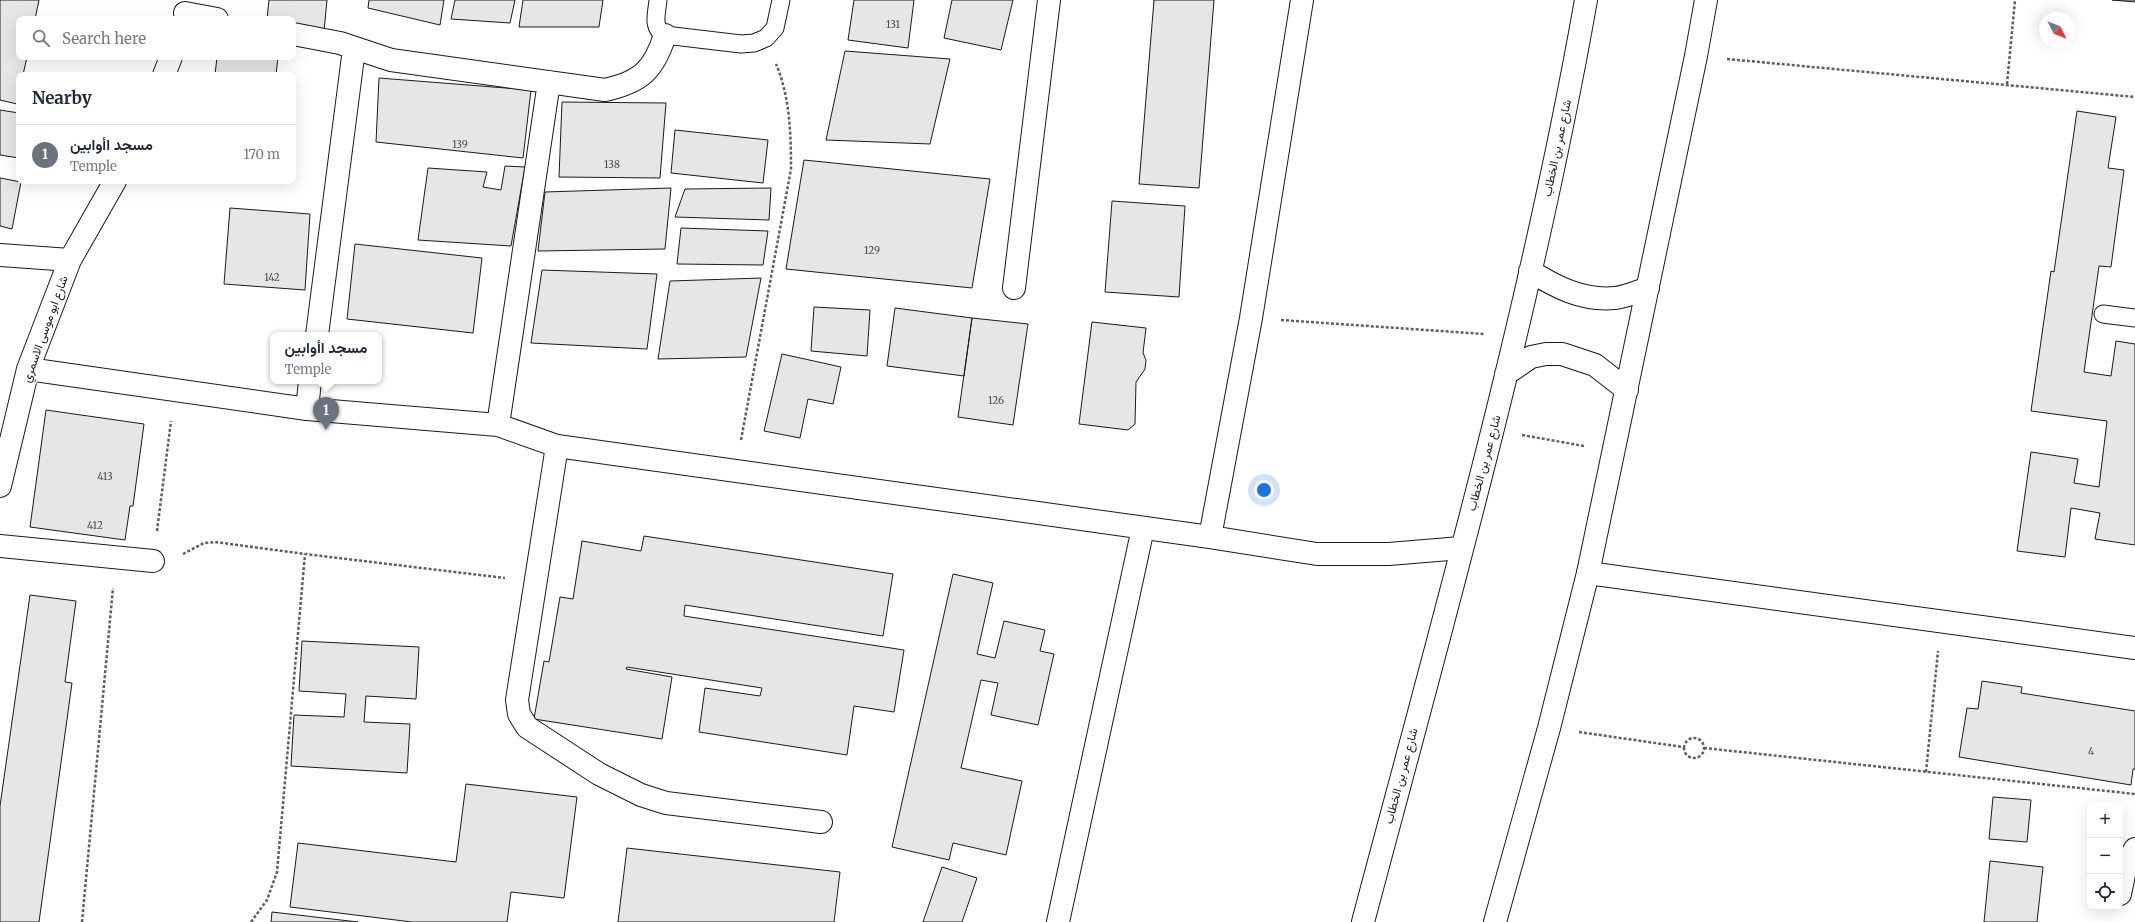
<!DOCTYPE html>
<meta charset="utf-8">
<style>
:root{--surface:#fff;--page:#f6f6f7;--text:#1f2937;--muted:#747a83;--line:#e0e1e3;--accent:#c62828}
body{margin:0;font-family:Merriweather,Vazirmatn,serif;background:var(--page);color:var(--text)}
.controls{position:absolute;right:12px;bottom:12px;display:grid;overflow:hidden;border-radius:8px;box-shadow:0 4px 16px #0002}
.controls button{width:36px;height:36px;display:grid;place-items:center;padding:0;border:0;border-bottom:1px solid var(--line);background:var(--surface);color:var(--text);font:20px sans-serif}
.compass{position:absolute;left:2039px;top:12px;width:36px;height:36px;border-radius:50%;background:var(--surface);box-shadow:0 4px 16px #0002;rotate:132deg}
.you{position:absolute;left:1264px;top:490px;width:14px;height:14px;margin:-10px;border:3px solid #fff;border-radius:50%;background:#1a73e8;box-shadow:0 0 0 6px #1a73e833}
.badge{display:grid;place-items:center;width:26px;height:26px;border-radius:50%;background:var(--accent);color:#fff;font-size:13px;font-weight:700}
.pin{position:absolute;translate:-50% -33px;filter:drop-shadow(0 1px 2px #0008)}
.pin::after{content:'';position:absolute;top:21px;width:14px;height:12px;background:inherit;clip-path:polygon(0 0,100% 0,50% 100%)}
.popup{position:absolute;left:270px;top:332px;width:112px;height:52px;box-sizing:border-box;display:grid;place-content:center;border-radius:8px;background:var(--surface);filter:drop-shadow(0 1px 3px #0005);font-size:13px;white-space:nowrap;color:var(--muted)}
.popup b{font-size:15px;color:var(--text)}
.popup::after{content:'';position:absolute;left:50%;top:100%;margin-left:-8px;border:8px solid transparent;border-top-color:var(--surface)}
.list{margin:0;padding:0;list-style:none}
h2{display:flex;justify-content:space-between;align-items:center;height:52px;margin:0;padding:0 16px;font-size:17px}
h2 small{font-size:13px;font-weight:400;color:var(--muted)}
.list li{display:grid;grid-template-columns:26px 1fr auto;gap:12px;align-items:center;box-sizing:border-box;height:60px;padding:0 16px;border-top:1px solid var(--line)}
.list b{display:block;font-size:15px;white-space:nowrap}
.list p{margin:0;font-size:13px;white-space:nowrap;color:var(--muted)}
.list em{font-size:13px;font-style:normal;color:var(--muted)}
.icon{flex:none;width:22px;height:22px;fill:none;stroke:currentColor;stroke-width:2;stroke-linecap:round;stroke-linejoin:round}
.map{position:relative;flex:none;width:2135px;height:922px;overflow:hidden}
.search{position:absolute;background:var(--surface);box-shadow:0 4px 16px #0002;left:16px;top:16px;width:280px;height:44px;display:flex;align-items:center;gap:10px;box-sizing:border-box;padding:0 14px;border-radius:8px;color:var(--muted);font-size:15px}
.panel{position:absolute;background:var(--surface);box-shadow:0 4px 16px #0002;left:16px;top:72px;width:280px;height:112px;border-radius:8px}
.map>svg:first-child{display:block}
</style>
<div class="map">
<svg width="2135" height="922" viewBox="0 0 2135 922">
<rect width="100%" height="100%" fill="#fff"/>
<path fill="#e6e6e6" stroke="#1a1a1a" d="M0 0H39L35 19H19V57H27L23 75H19L17 104 0 100Z
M269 0H327L324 31 293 28V19H267Z
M369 0H444L440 25 368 8Z
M455 0H515L510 23 451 19Z
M523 0H603L599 27H519Z
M854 0H914L908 48 848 40Z
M952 0H1013L1001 50 944 38Z
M1154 0H1214L1199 188 1139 184Z
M2112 0H2135V2Z
M845 51 950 59 930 144 826 140Z
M217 57H278L276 75H215Z
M379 78 531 90 523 158 376 142Z
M562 102 666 103 660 178 559 177Z
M0 110 19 113V158L0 155Z
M2077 111 2116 117 2108 168 2124 170 2111 267 2099 266 2084 372 2111 376 2116 341 2135 344V545L2095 539 2100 513 2071 508 2065 557 2017 551 2031 452 2078 459 2074 483 2099 487 2107 421 2031 411 2051 271 2054 272Z
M675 130 768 140 763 183 671 173Z
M804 160 990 179 972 288 786 269Z
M505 166 525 167 511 246 418 240 428 168 487 172 483 187 501 190Z
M0 178 21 182 12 229 0 226Z
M671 188 665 249 538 251 545 192Z
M771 188 769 220 675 217 685 189Z
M1112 201 1185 206 1179 297 1105 292Z
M230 208 310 214 305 290 224 284Z
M681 228 768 231 763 265 677 264Z
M355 244 482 258 473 333 347 319Z
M542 270 657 274 647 349 531 343Z
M761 278 746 357 658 359 670 281Z
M814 307 870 310 867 356 811 351Z
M895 308 972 318 964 376 887 366Z
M972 318 1028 324 1013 425 958 417Z
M1092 322 1146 328 1143 353 1146 360 1145 369 1136 382 1135 424 1128 430 1079 424Z
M782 354 841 367 833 404 808 399 800 438 764 431Z
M46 410 144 424 133 506H130L125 540 30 527Z
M644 536 893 574 883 636 685 605 684 616 904 650 894 712 854 706 847 755 699 732 705 688 760 696 762 688 627 667 626 669 672 677 662 739 534 719 544 661 549 662 560 597 573 599 582 541 641 551Z
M953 574 993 583 977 654 995 658 1004 621 1045 630 1040 651 1054 654 1038 725 991 715 998 683 981 680 961 768 1022 781 1006 855 953 843 949 860 892 847Z
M30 595 76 601 65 682 72 683 39 922H0V806Z
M302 641 419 647 416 699 366 696 364 722 410 724 407 773 291 766 294 715 344 717 346 694 299 691Z
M1982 681 2022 687 2021 693 2135 711V769H2133L2131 785 1959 757 1967 708 1978 709Z
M466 784 577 797 564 898 511 892 507 922H412L290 907 298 843 456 862Z
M1993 797 2031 800 2027 842 1989 839Z
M627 848 840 872 834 922H618Z
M1990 861 2043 867 2037 922H1984Z
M942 867 977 878 962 922H923Z
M272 912 358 922H271Z"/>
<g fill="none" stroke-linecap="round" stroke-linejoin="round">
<g stroke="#1a1a1a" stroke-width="19">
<path id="lane" d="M658 0C657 13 651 28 665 35L741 44 754 43 766 38 775 28 781 0
M2103 314 2135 318"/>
</g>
<g stroke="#1a1a1a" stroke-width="24">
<path id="street" d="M185 13 217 19
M293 34 340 43 391 60 605 90C641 82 654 70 665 35
M164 75 171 57
M0 255 70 260
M1014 288 1049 0
M317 335 354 49
M28 369 307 409 498 425 557 446 1210 537 1317 554H1389L1461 548
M307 409 310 381
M498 425 549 82
M557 446 517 700 519 714 527 727 599 774 641 795 666 803 821 822
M0 486 28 369 70 260 115 181
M1210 537 1251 318 1302 0
M0 546 153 561
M1588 573 2135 648
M2120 894 2126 865 2135 849
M1058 922 1143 528"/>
</g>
<g stroke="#1a1a1a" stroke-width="24">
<path id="secondary" d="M1530 271C1556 287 1582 301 1615 298 1625 297 1637 292 1648 288
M1506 374 1531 357 1546 354H1562L1595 365 1627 390
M1363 922C1444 617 1531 311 1586 0
M1495 922 1549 728 1588 573 1696 56 1706 0"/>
</g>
<path stroke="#5f5f5f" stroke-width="2.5" stroke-dasharray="3 2" stroke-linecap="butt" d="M1727 59 2135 97
M2007 84 2015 0
M1281 320 1484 334
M1522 435 1584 446
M741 440 791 169C791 134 790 97 776 64
M157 531 171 421
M183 554 204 543 215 542 305 554 505 578
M1579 732 1683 747
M1684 748a10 10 0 1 1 20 0a10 10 0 1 1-20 0Z
M1704 748 2135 794
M1926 772 1938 651
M82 922 113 588
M251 922 267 900 277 872 305 554"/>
<use href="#lane" stroke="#fff" stroke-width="17"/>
<use href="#street" stroke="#fff" stroke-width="22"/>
<use href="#secondary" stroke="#fff" stroke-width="22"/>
</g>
<g text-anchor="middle" stroke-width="3" stroke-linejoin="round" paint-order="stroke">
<g font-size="10" fill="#4d4d4d">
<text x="893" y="28">131</text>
<text x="460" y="148">139</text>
<text x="612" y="168">138</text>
<text x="872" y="254">129</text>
<text x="272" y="281">142</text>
<text x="996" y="404">126</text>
<text x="105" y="480">413</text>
<text x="95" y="529">412</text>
<text x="2091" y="755">4</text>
</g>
<g font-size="12" fill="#1a1a1a" stroke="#fff">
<text transform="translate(1557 148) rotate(-78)" y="4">شارع عمر بن الخطاب</text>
<text transform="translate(45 329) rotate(-70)" y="4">شارع ابو موسى الاسمري</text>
<text transform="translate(1484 463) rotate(-75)" y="4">شارع عمر بن الخطاب</text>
<text transform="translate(1401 776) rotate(-75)" y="4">شارع عمر بن الخطاب</text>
</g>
</g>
</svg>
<div class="controls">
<button>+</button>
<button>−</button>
<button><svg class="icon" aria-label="locate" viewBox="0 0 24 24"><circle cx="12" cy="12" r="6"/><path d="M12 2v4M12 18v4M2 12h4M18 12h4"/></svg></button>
</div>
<svg class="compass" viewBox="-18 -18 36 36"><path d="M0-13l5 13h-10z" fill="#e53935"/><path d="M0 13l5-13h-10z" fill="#747a83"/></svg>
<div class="you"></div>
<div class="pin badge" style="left:326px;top:430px;background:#6b7280">1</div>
<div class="popup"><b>مسجد اأوابين</b>Temple</div>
<div class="search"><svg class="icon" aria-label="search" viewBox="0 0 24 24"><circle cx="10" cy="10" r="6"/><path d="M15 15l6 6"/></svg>Search here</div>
<section class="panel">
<h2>Nearby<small></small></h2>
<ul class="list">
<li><span class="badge" style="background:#6b7280">1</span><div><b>مسجد اأوابين</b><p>Temple</p></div><em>170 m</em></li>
</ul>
</section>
</div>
